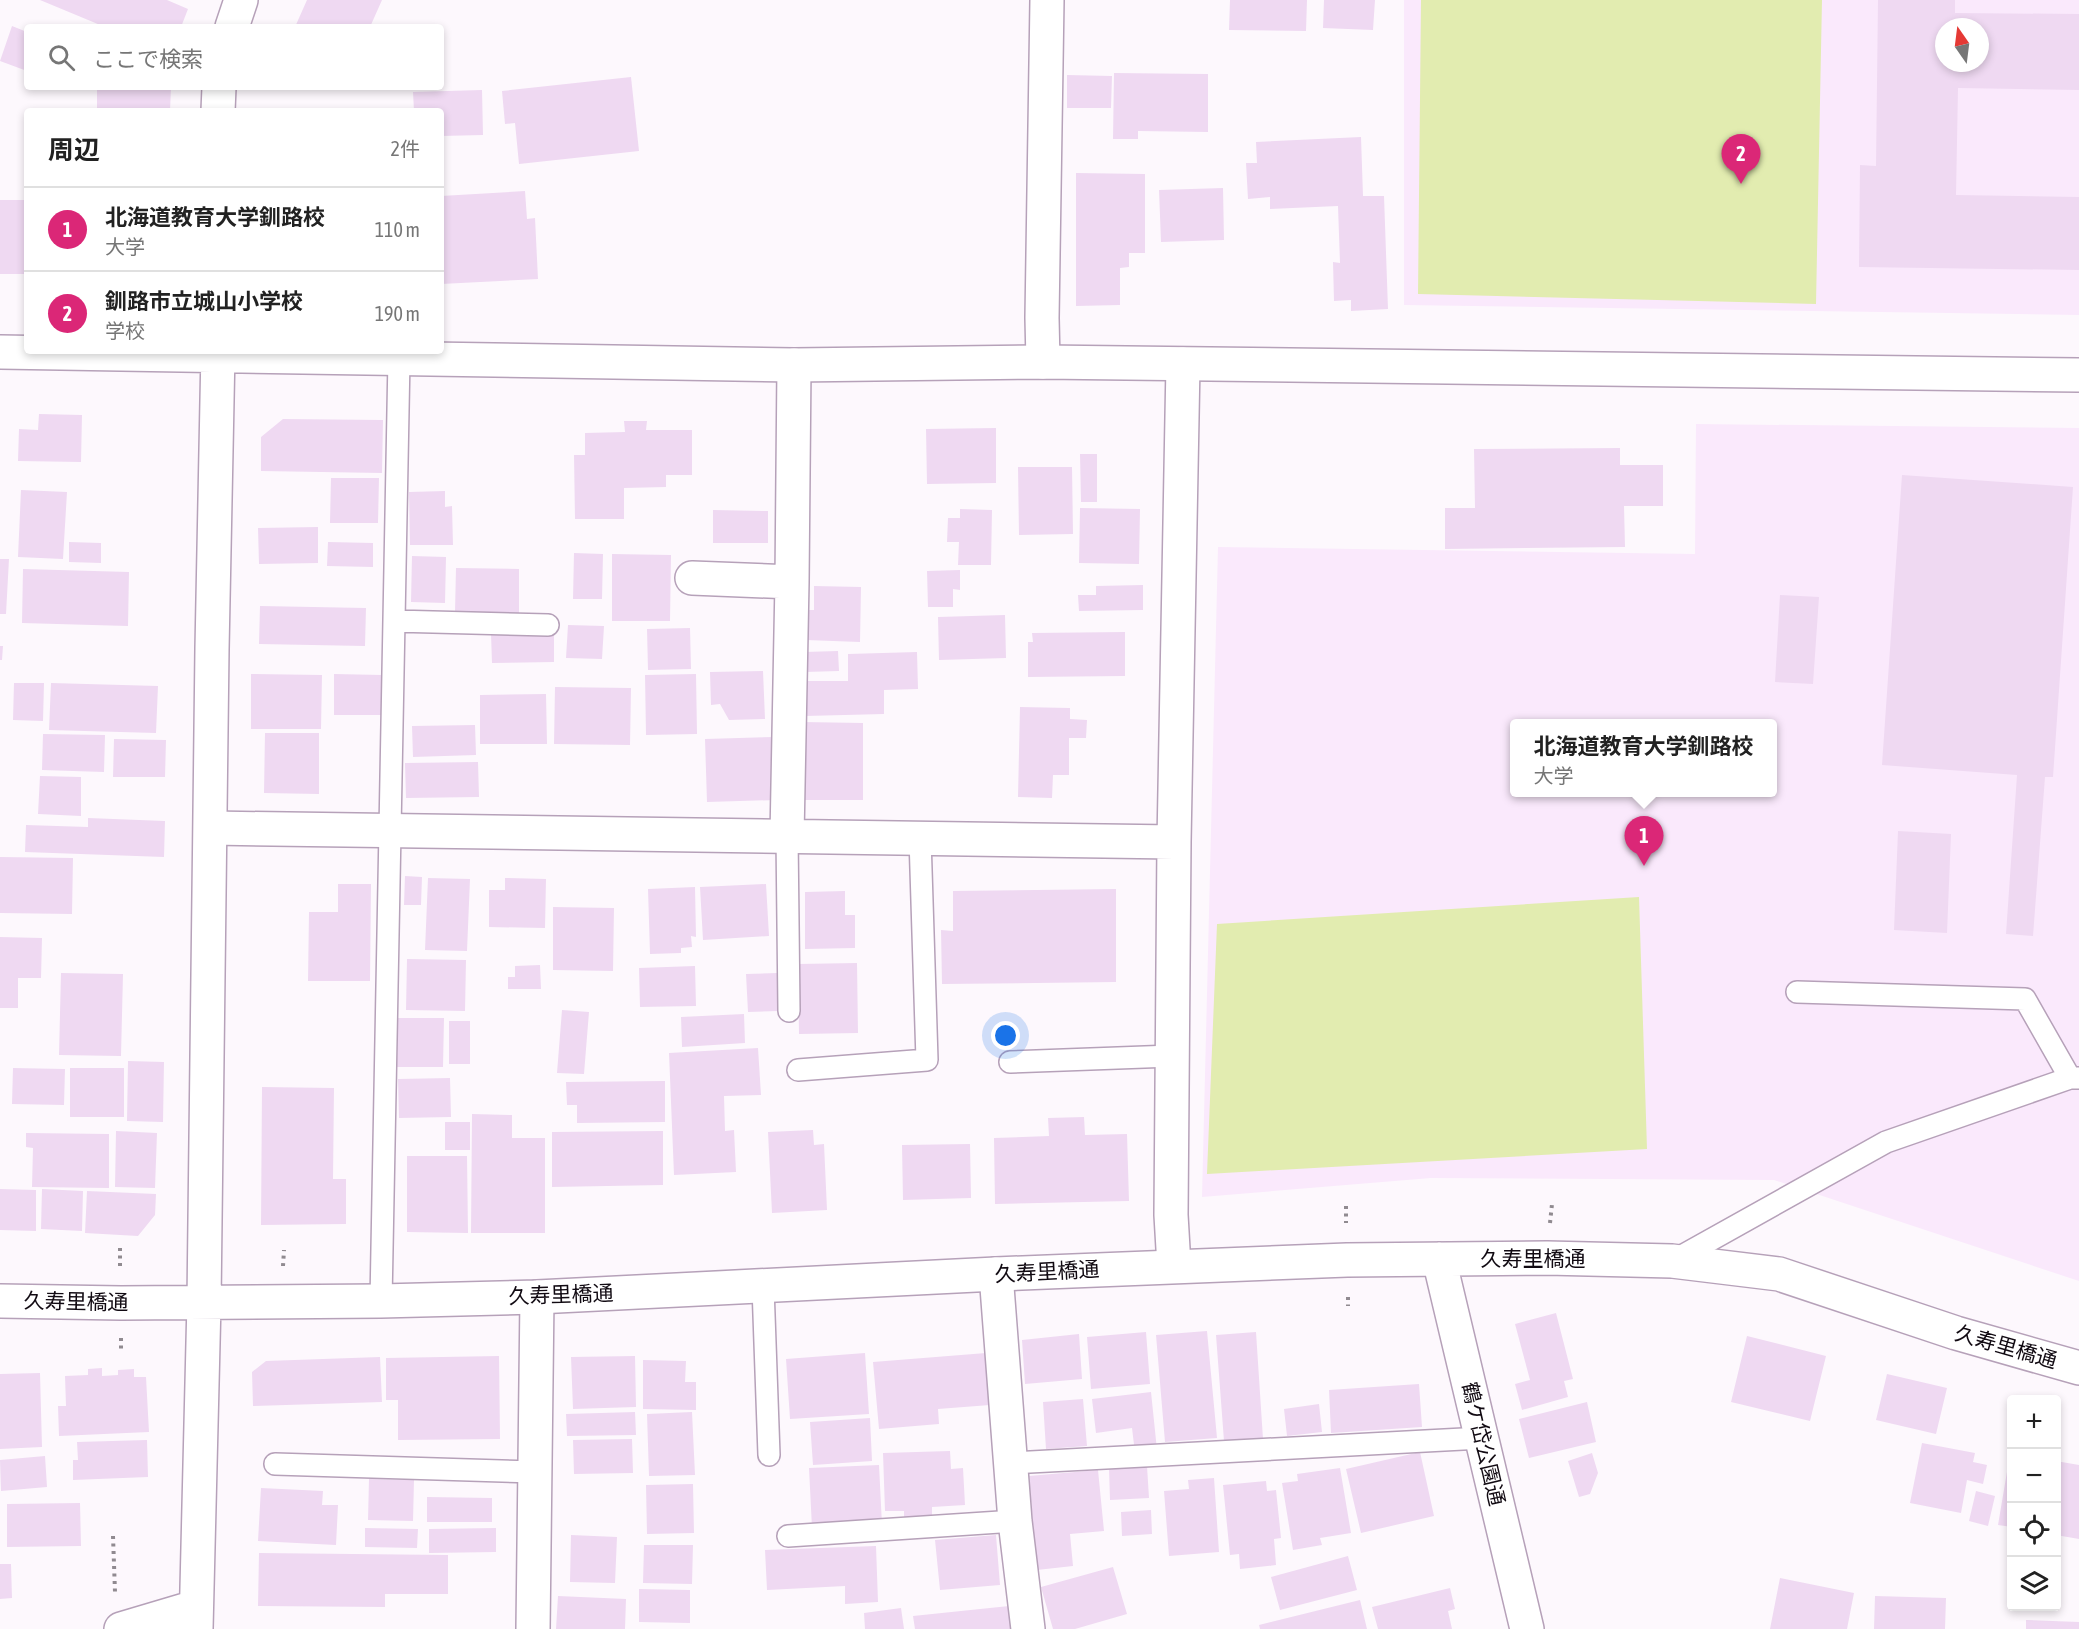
<!DOCTYPE html>
<html lang="ja">
<meta charset="utf-8">
<style>
:root{--surface:#fff;--page:#f2f2f2;--text:#222;--muted:#767676;--line:#e0e0e0;--accent:#db2777}
body{margin:0;font-family:"Asap Condensed","Noto Sans JP",sans-serif;background:var(--page);color:var(--text)}
.controls{position:absolute;right:18px;bottom:18px;display:grid;overflow:hidden;border-radius:6px;box-shadow:0 3px 9px #0003}
.controls button{width:54px;height:54px;display:grid;place-items:center;padding:0;border:0;border-bottom:2px solid var(--line);background:var(--surface);color:var(--text);font:30px sans-serif}
.compass{position:absolute;left:1935px;top:18px;width:54px;height:54px;border-radius:50%;background:var(--surface);box-shadow:0 3px 9px #0003;rotate:346deg}
.you{position:absolute;left:1006px;top:1036px;width:21px;height:21px;margin:-15px;border:4px solid #fff;border-radius:50%;background:#1a73e8;box-shadow:0 0 0 9px #1a73e833}
.badge{display:grid;place-items:center;width:39px;height:39px;border-radius:50%;background:var(--accent);color:#fff;font-size:20px;font-weight:700}
.pin{position:absolute;translate:-50% -50px;filter:drop-shadow(0 2px 3px #0008)}
.pin::after{content:'';position:absolute;top:32px;width:21px;height:18px;background:inherit;clip-path:polygon(0 0,100% 0,50% 100%)}
.popup{position:absolute;left:1510px;top:719px;width:267px;height:78px;box-sizing:border-box;display:grid;place-content:center;border-radius:6px;background:var(--surface);filter:drop-shadow(0 2px 4px #0005);font-size:20px;white-space:nowrap;color:var(--muted)}
.popup b{font-size:22px;color:var(--text)}
.popup::after{content:'';position:absolute;left:50%;top:100%;margin-left:-12px;border:12px solid transparent;border-top-color:var(--surface)}
.list{margin:0;padding:0;list-style:none}
h2{display:flex;justify-content:space-between;align-items:center;height:78px;margin:0;padding:0 24px;font-size:26px}
h2 small{font-size:20px;font-weight:400;color:var(--muted)}
.list li{display:grid;grid-template-columns:39px 1fr auto;gap:18px;align-items:center;box-sizing:border-box;height:84px;padding:0 24px;border-top:2px solid var(--line)}
.list b{display:block;font-size:22px;white-space:nowrap}
.list p{margin:0;font-size:20px;white-space:nowrap;color:var(--muted)}
.list em{font-size:20px;font-style:normal;color:var(--muted)}
.icon{flex:none;width:33px;height:33px;fill:none;stroke:currentColor;stroke-width:2;stroke-linecap:round;stroke-linejoin:round}
.map{position:relative;flex:none;width:2079px;height:1629px;overflow:hidden}
.search{position:absolute;background:var(--surface);box-shadow:0 3px 9px #0003;left:24px;top:24px;width:420px;height:66px;display:flex;align-items:center;gap:15px;box-sizing:border-box;padding:0 21px;border-radius:6px;color:var(--muted);font-size:22px}
.panel{position:absolute;background:var(--surface);box-shadow:0 3px 9px #0003;left:24px;top:108px;width:420px;height:246px;border-radius:6px}
.map>svg:first-child{display:block}
</style>
<div class="map">
<svg width="2079" height="1629" viewBox="0 0 2079 1629">
<rect width="100%" height="100%" fill="#fdf8fd"/>
<path fill="#fae9fc" fill-rule="evenodd" d="M1404 0H2079V315L1404 305ZM1944 27H1980V63H1944Z
M1696 424 2079 428V1281L1774 1180 1431 1178 1202 1197 1218 547 1695 554ZM1515 724H1773V792H1515Z"/>
<path fill="#e2ecb0" d="M1421 0H1822L1816 304 1418 294Z
M1639 897 1647 1149 1207 1174 1217 924Z"/>
<path fill="#efd9f2" fill-rule="evenodd" d="M40 0H167L188 9 181 27H105Z
M307 0H382L370 27H295Z
M1230 0H1307L1306 31 1229 30Z
M1324 0H1375L1373 30 1323 28Z
M1878 0H1955V13L2079 14V90L1958 88 1956 195 2079 197V270L1859 267 1860 165 1876 166ZM1944 27H1980V63H1944Z
M12 26 27 32V71L0 61Z
M1114 73 1208 74V132L1138 131V139H1113Z
M1067 75 1112 76 1111 108H1067Z
M631 77 639 151 519 164 515 123 505 124 502 91Z
M97 87H171L170 111H97Z
M482 90 483 135 441 136V111H414L413 92Z
M1361 137 1363 196H1384L1388 309 1351 311V300L1334 301 1333 262 1340 263 1338 206 1270 209V197L1248 199 1246 163H1257L1256 142Z
M1076 173 1145 174V253H1129V267L1120 268V305L1076 306Z
M1223 188 1224 240 1161 242 1159 190Z
M525 191 527 219 535 218 538 279 441 284V196Z
M0 200H27V274H0Z
M39 414 82 415 81 462 18 461 19 429 38 430Z
M283 419 383 420 382 473 261 471V437Z
M624 421H647L646 430H692V475H666V487L624 488V519H575L574 455H585V433L625 432Z
M996 428V483L927 484 926 429Z
M1620 448V465H1663V506H1624L1625 547 1445 549V508H1475L1474 449Z
M1080 454H1097V502H1081Z
M1018 467H1072L1073 534 1019 535Z
M1902 475 2073 487 2053 777H2045L2033 936 2006 934 2017 775 1882 765Z
M331 478H379L378 523H330Z
M21 490 67 492 63 559 18 557Z
M445 491V507L452 506 453 545H410L409 492Z
M1080 508 1140 509 1139 564 1079 563Z
M960 509 992 510 991 565H958L959 542H947L948 518H960Z
M713 510 768 511V543H713Z
M318 527V563L259 564 258 528Z
M69 542 101 543V563L69 562Z
M328 542 373 543V567L327 566Z
M574 553 603 554 602 599H573Z
M612 554 671 555 670 621H612Z
M412 556 446 557 445 603 411 602Z
M0 559H9L6 614H0Z
M456 568 519 569V613L455 612Z
M23 569 129 572 128 626 22 623Z
M960 570V590L953 589V607H928L927 571Z
M1143 585V610L1079 611 1078 595H1096V586Z
M814 586 861 587 860 642 806 640 807 610H814Z
M1780 595 1819 597 1813 684 1775 682Z
M260 606 366 608 365 646 259 644Z
M1005 615 1006 658 939 660 938 617Z
M568 625 604 626 602 659 566 658Z
M690 628 691 669 648 670 647 629Z
M1125 632V676L1028 677V642H1033L1032 633Z
M491 634H554V662L492 663Z
M0 646H3L2 660H0Z
M838 651 839 671 805 672 804 652Z
M917 652 918 689 884 690V714L805 716 804 681H848V654Z
M763 671 765 719 729 720 720 704 711 705 710 672Z
M251 674 322 675 321 729H251Z
M334 674 382 675 381 715H334Z
M696 674 697 734 646 735 645 675Z
M14 683H44L43 721 13 720Z
M51 683 158 686 156 733 49 730Z
M555 687 631 688 630 745 554 744Z
M546 694 547 744H480V695Z
M1020 707 1070 708V719L1087 720 1086 738H1069V775H1053L1052 798 1018 797Z
M802 722 863 723V800H801Z
M475 725 476 755 413 757 412 726Z
M265 733H319V794L264 793Z
M43 734 105 735 104 772 42 770Z
M775 737 777 800 707 802 705 739Z
M114 739 166 740 165 777H113Z
M478 762 479 797 406 798 405 763Z
M40 776 81 777V816L38 814Z
M88 818 165 821 164 857 25 852 26 825 88 827Z
M1898 831 1951 834 1947 933 1894 930Z
M0 857 73 858 72 914 0 913Z
M405 876 422 877 421 905H404Z
M428 878 470 879 467 951 425 950Z
M505 878 546 879 545 928 489 927V890H505Z
M338 884H371L370 981H308L309 912H338Z
M766 884 769 936 703 940 700 887Z
M695 887 696 937 691 936 692 947 681 948V953L650 954 648 889Z
M1116 889V982L942 984 941 930 953 931V891Z
M845 891V915H855V948L805 949V892Z
M553 907 614 908 613 971 553 970Z
M0 937 42 938 41 978H18V1008H0Z
M407 959 466 960 465 1011 406 1010Z
M857 963 858 1033 799 1034 798 964Z
M540 965 541 989H508V977H515V966Z
M695 966 696 1006 640 1007 639 968Z
M61 973 123 974 121 1056 59 1055Z
M777 973 778 1011 748 1012 746 974Z
M562 1010 589 1012 584 1074 557 1073Z
M744 1014 745 1043 682 1047 681 1017Z
M398 1018H444L443 1067H397Z
M449 1021H470V1064H449Z
M758 1048 761 1095 724 1096 725 1131 734 1130 736 1172 674 1175 669 1053Z
M128 1061 164 1062 163 1122 127 1121Z
M13 1068 65 1069 64 1105 12 1104Z
M70 1068H124V1117H70Z
M450 1078 451 1117 399 1118 398 1079Z
M665 1081V1122L577 1123V1105H567L566 1082Z
M262 1087 334 1088 333 1179H346V1224L261 1225Z
M472 1114 512 1115V1138H545V1233H471Z
M1084 1117 1085 1135 1127 1134 1129 1201 995 1204 994 1138 1049 1136 1048 1118Z
M445 1122H470V1150H445Z
M813 1130 814 1145 824 1144 827 1210 772 1213 768 1132Z
M116 1131 157 1133 155 1188 115 1187Z
M663 1131V1185L552 1187V1132Z
M26 1133 109 1134V1188L32 1187 33 1148 26 1147Z
M970 1144 971 1198 903 1200 902 1145Z
M407 1156H467L468 1233 407 1232Z
M0 1189 36 1190V1231L0 1230Z
M42 1189 83 1191 82 1231 41 1229Z
M87 1191 156 1194 155 1215 138 1236 85 1233Z
M1556 1313 1573 1379 1564 1381 1568 1397 1522 1410 1515 1384 1530 1380 1515 1324Z
M1207 1331 1217 1438 1165 1442 1156 1335Z
M1146 1332 1150 1384 1091 1389 1087 1337Z
M1256 1332 1263 1439 1224 1441 1216 1335Z
M1079 1334 1082 1379 1025 1384 1022 1340Z
M1747 1336 1826 1356 1810 1421 1731 1402Z
M865 1353 869 1414 790 1419 786 1359Z
M986 1353 990 1405 938 1409 939 1424 879 1429 873 1362Z
M499 1356 500 1439 398 1440V1400H386V1358Z
M635 1356 636 1407 573 1409 571 1357Z
M380 1357 382 1402 253 1406 252 1372 266 1361Z
M643 1360 686 1361 685 1382H696V1410L643 1409Z
M102 1368V1376L118 1375V1370L134 1369V1377H146L149 1432 59 1436 58 1406H66L65 1376 88 1375V1369Z
M40 1373 42 1447 0 1449V1374Z
M1887 1374 1947 1388 1936 1434 1876 1420Z
M1419 1384 1422 1427 1331 1433 1329 1390Z
M1151 1392 1157 1450 1135 1453 1132 1428 1096 1433 1092 1399Z
M1083 1399 1087 1446 1046 1449 1043 1402Z
M1587 1402 1596 1442 1529 1458 1519 1419Z
M1319 1404 1322 1432 1287 1436 1284 1409Z
M635 1412 636 1435 567 1436 566 1414Z
M692 1412 695 1475 649 1476 647 1414Z
M870 1418 872 1461 813 1465 810 1422Z
M632 1439 633 1473 574 1474 573 1440Z
M147 1440 148 1477 73 1480V1460H78L77 1442Z
M1922 1443 1975 1453 1973 1462 1987 1465 1983 1484 1967 1480 1961 1513 1910 1503Z
M950 1451 951 1469 963 1468 965 1505 932 1507V1517L904 1518V1511H885L883 1453Z
M1420 1452 1434 1516 1361 1533 1346 1469Z
M1592 1453 1598 1473 1590 1494 1579 1497 1568 1461Z
M2010 1454H2012V1527L1998 1525Z
M45 1456 47 1487 1 1491 0 1460Z
M2056 1461 2079 1465V1539L2056 1535Z
M879 1465 882 1525 812 1528 809 1468Z
M1147 1466 1149 1498 1110 1500 1109 1468Z
M1340 1468 1351 1533 1320 1538 1322 1545 1293 1550 1282 1483 1298 1481 1297 1474Z
M1098 1470 1104 1531 1070 1534 1073 1566 1037 1570 1029 1476Z
M1214 1478 1219 1552 1169 1556 1164 1491 1189 1489 1188 1480Z
M369 1479 414 1480 413 1521 368 1520Z
M1266 1481 1267 1491 1276 1490 1281 1538 1274 1539 1276 1565 1240 1569 1239 1554 1230 1555 1223 1485Z
M693 1484 694 1533 647 1534 646 1485Z
M261 1488 323 1491 322 1505H338L336 1545 258 1541Z
M1976 1491 1995 1496 1988 1526 1969 1521Z
M427 1497 492 1498V1522H427Z
M80 1503 81 1546 7 1547V1504Z
M1151 1510 1152 1534 1122 1536 1121 1512Z
M365 1528 418 1529 417 1548 365 1547Z
M496 1528V1552L429 1553V1529Z
M571 1535 617 1537 615 1583 570 1582Z
M996 1535 1000 1585 940 1590 935 1540Z
M644 1545H693L692 1584 643 1583Z
M876 1546 878 1602 845 1604V1586L767 1590 765 1550Z
M259 1553 448 1555V1594H385V1607L258 1606Z
M1348 1556 1357 1590 1280 1610 1271 1577Z
M0 1564H11L12 1598 0 1599Z
M1113 1567 1127 1614 1075 1629H1053L1041 1587Z
M1780 1578 1854 1593 1847 1629H1770Z
M1450 1588 1455 1609 1448 1611 1452 1629H1378L1372 1607Z
M639 1589 690 1590V1623L639 1622Z
M558 1596 626 1599 625 1629H556Z
M1875 1596 1946 1598 1945 1629H1874Z
M1360 1600 1367 1629H1260L1259 1625Z
M1009 1606 1011 1629H915L913 1616Z
M901 1608 904 1629H865L864 1613Z
M2026 1620 2079 1622V1629H2026Z"/>
<g fill="none" stroke-linecap="round" stroke-linejoin="round">
<g stroke="#b6a1b9" stroke-width="24">
<path id="service" d="M394 621 548 625
M787 836 789 1011
M1797 992 2025 999 2070 1078
M1010 1062 1172 1056
M798 1070 927 1060 920 838
M1673 1261 1886 1142 2070 1078H2079
M763 1287 769 1455
M381 1301 399 358
M1010 1463 1482 1438
M275 1464 536 1472
M788 1536 1015 1521"/>
</g>
<g stroke="#b6a1b9" stroke-width="36">
<path id="minor" d="M1043 362 1042 318 1047 0
M692 578 792 582 787 836
M792 582 794 365
M211 828 1174 842
M1174 1266 1171 1215 1174 842 1183 364
M996 1274 1015 1521 1028 1629
M533 1629 537 1297"/>
</g>
<g stroke="#b6a1b9" stroke-width="36">
<path id="tertiary" d="M232 27 241 0
M218 111 219 87
M0 352 794 365 1043 362 2079 375
M1439 1259 1527 1629
M0 1301 121 1303 381 1301 537 1297 996 1274 1347 1260 1547 1258 1672 1261 1779 1274 1956 1333 2079 1368
M121 1629 195 1607
M196 1629 204 1302 212 649 218 351"/>
</g>
<path stroke="#908a90" stroke-width="4" stroke-dasharray="3 4.5" stroke-linecap="butt" d="M1346 1206V1223
M1550 1223 1552 1204
M120 1248V1268
M283 1266 284 1250
M1348 1297V1306
M121 1338V1349
M113 1536 115 1592"/>
<use href="#service" stroke="#fff" stroke-width="21"/>
<use href="#minor" stroke="#fff" stroke-width="33"/>
<use href="#tertiary" stroke="#fff" stroke-width="33"/>
</g>
<g text-anchor="middle" stroke-width="6" stroke-linejoin="round" paint-order="stroke">
<g font-size="21" fill="#110a12" stroke="#fff">
<text x="1533" y="1266">久寿里橋通</text>
<text transform="translate(1047 1272) rotate(-3)" y="7">久寿里橋通</text>
<text transform="translate(561 1295) rotate(-2)" y="7">久寿里橋通</text>
<text transform="translate(76 1302) rotate(1)" y="7">久寿里橋通</text>
<text transform="translate(2006 1347) rotate(16)" y="7">久寿里橋通</text>
<text transform="translate(1483 1444) rotate(77)" y="7">鶴ケ岱公園通</text>
</g>
</g>
</svg>
<div class="controls">
<button>+</button>
<button>−</button>
<button><svg class="icon" aria-label="locate" viewBox="0 0 24 24"><circle cx="12" cy="12" r="6"/><path d="M12 2v4M12 18v4M2 12h4M18 12h4"/></svg></button>
<button><svg class="icon" aria-label="layers" viewBox="0 0 24 24"><path d="M12 4l9 5-9 5-9-5zM3 14l9 5 9-5"/></svg></button>
</div>
<svg class="compass" viewBox="-18 -18 36 36"><path d="M0-13l5 13h-10z" fill="#e53935"/><path d="M0 13l5-13h-10z" fill="#767676"/></svg>
<div class="you"></div>
<div class="pin badge" style="left:1644px;top:866px">1</div>
<div class="popup"><b>北海道教育大学釧路校</b>大学</div>
<div class="pin badge" style="left:1741px;top:184px">2</div>
<div class="search"><svg class="icon" aria-label="search" viewBox="0 0 24 24"><circle cx="10" cy="10" r="6"/><path d="M15 15l6 6"/></svg>ここで検索</div>
<section class="panel">
<h2>周辺<small>2件</small></h2>
<ul class="list">
<li><span class="badge">1</span><div><b>北海道教育大学釧路校</b><p>大学</p></div><em>110 m</em></li>
<li><span class="badge">2</span><div><b>釧路市立城山小学校</b><p>学校</p></div><em>190 m</em></li>
</ul>
</section>
</div>
